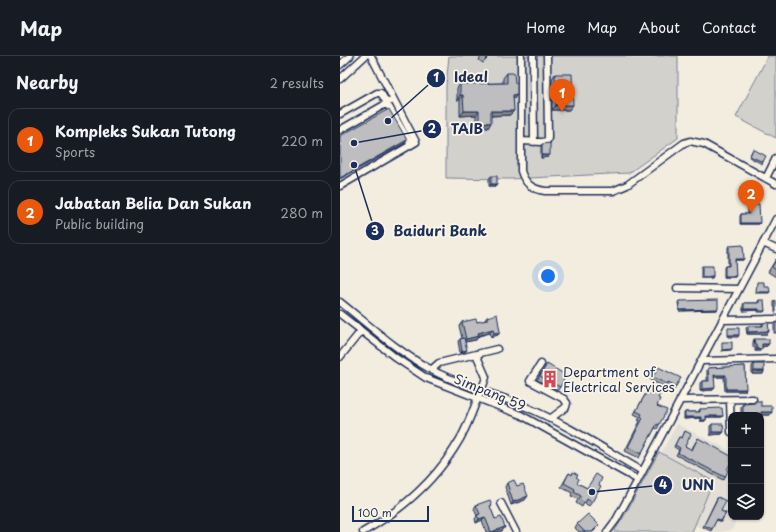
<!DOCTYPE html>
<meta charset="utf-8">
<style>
:root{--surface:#171b24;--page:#20242c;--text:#f1f3f6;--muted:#9ea1a6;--line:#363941;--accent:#ea580c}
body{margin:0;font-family:"Playpen Sans",sans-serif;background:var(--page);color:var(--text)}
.controls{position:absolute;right:12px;bottom:12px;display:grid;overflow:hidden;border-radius:8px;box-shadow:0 1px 3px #0004}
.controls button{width:36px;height:36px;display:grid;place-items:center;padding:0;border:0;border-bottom:1px solid var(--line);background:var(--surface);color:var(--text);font:20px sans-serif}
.scale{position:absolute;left:12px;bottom:10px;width:77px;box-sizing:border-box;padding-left:4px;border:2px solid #1b2f5e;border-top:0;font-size:11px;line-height:14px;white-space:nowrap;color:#1b2f5e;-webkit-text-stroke:3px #fcf5e5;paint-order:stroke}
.you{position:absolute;left:208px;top:220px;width:14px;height:14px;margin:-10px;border:3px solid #fff;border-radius:50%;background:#1a73e8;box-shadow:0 0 0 6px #1a73e833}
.badge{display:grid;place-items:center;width:26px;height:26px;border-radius:50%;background:var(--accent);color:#fff;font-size:13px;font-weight:700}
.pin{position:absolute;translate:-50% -33px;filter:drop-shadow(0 1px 2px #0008)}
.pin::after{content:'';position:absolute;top:21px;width:14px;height:12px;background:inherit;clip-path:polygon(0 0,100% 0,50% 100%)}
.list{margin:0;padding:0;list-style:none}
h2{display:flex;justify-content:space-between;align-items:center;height:52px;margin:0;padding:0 16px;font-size:17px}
h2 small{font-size:13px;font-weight:400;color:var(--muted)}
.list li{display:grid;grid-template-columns:26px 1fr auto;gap:12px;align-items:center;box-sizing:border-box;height:64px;margin:0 8px 8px;padding:0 8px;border:1px solid var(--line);border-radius:12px}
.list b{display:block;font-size:15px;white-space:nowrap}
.list p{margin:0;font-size:13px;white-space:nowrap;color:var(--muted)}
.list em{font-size:13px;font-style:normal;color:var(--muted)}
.icon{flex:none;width:22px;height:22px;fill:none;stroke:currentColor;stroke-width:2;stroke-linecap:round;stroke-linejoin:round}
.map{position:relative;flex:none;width:436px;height:476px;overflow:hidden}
header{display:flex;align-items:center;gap:24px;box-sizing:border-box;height:56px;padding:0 20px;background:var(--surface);border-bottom:1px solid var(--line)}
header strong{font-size:19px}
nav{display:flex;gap:22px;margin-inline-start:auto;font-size:14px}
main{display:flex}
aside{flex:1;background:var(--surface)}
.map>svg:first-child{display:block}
</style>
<header>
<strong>Map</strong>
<nav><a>Home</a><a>Map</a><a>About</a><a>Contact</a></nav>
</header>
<main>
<aside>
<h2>Nearby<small>2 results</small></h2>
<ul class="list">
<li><span class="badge">1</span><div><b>Kompleks Sukan Tutong</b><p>Sports</p></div><em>220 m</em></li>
<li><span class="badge">2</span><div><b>Jabatan Belia Dan Sukan</b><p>Public building</p></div><em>280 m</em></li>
</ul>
</aside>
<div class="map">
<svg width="436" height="476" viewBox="0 0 436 476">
<rect width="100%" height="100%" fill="#f3ede0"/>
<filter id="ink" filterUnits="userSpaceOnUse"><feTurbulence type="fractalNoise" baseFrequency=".025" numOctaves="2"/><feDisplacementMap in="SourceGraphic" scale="8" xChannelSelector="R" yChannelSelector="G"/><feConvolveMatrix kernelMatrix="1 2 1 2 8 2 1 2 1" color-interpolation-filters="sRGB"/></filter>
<g filter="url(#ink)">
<path fill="#e3dfd6" d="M337 368 391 395V461H396L393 473 383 476H369L355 469 373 425 321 397Z"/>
<path fill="#d3d1cc" stroke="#778095" d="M109 0H338V82L289 117 170 123 106 122V30Z
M428 0H436V82L396 61Z
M319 396 373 425 352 476H274L286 457Z"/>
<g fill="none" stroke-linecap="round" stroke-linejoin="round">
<g stroke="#1b2f5e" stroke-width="9">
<path id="minor" d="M181 0V115C185 128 192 133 205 135H273L287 129 344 87 350 85 364 88 436 128
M193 0 194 86
M0 9 10 0
M0 23 25 0
M0 58 37 37H41L71 89
M0 74 51 45
M181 85 202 86 207 85 208 82 207 0
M426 122 436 102
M0 130 76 86 31 0
M423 187 436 193
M337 232 399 233
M0 246C29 269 57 295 90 313 120 330 154 337 186 351 226 368 264 393 302 415
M0 258 56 302 86 322 181 359 298 424
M382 264 436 263
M0 301 21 275
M361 305 436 303
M201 308 190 325 224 343 227 347 226 351 210 363
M91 314 99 307 157 293
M340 344 413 343
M390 344 391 376
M161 447 176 476
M23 476C62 454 97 423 120 383 127 371 132 357 137 344 140 336 144 329 146 321L136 298
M267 476 276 464 298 424 436 163"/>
</g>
<use href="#minor" stroke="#fcf5e5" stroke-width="6"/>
</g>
<path fill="#a3a3a5" stroke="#1b2f5e" d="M142 0H150L143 7 139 4Z
M167 17 173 43 170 59 151 60 148 72 136 71V59L120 60V44H117V32L120 28 163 27V22Z
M215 18 229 54H212V23Z
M202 88 208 101 201 102V90Z
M413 93 423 106 422 108 409 101Z
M151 120 157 128 155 130H149V123Z
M409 148 419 168H400V160L401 158H408V149Z
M389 190 404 203 403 204H395V221H384V211L385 210H388V191Z
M436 203V221L428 216Z
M362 210 373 220 372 222H361V212Z
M419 244 425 255 424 256H418V254L403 255V249L404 247H418V245Z
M436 244V256H435V251H434V246Z
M339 245 378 253 377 254 339 255 338 246Z
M147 261 160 276 158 279 151 281 150 277 139 280 136 284 125 286V296L120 297 118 285 120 283 122 282 119 270 122 266H137L144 265Z
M436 266V277H434V268Z
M423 267 429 275 427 278H407L406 272 408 270H421Z
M414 283 427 290 422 291 420 295H415V291H413V286Z
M207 308 220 331 218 334 197 324Z
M414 308 424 315 423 318H412V310Z
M405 310V335H385L384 321H374L373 334 360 335V327L362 325H367V314L368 312Z
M318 311 336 330 334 334 325 330 324 331 310 324Z
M309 332 318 342 317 350 319 369 317 373 315 372 301 398 299 402 285 395 300 365 298 364 300 361 294 358Z
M415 345 421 350 430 359H421V367V359H401V350L403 348 413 347Z
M360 353 383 360 382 361H366V364L365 365H360V362L344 363V357L345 356H359V354Z
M372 368 382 378 370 379V370Z
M345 375V390L351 394 358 382 387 414 385 421 383 424 336 399 339 394 334 391 339 381 342 382Z
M229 417 236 421 237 427 247 432 259 429 252 446 249 450 244 447 242 451 236 447 238 443 231 440 232 437 221 431Z
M167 427 177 430 185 444 171 449 165 431Z
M377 442 381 455 386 457 381 466 376 464 371 475 363 471Z
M136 449H152L150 451 155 463 165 471 162 475 159 476H146L142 464 136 467 135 463 137 460 134 453Z
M237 468 256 473 253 476H239L235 472Z"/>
<path fill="#858586" stroke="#1b2f5e" d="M177 38 174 43 173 39Z
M120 39H123L120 44H117Z
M216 49H233L229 54H212Z
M124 55H139L136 59 120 60Z
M151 55H174L170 59 147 60Z
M139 66 151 67 148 72 136 71Z
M67 84 65 87 0 123V122Z
M202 99H210L208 101 201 102Z
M151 128H157L155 130H149Z
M401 167H420L419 168H400Z
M395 203H404L403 204H394Z
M373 220 372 222H361L362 221Z
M385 220H396L395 221H384Z
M416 236H430L429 237H415Z
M378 253 377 254 339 255V254Z
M404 253H419L418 254 403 255Z
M153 273 150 277 136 280 138 277Z
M429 275 427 278H407L408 276Z
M160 276 158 279 151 281 154 277Z
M388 279H399L398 281H388Z
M139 280 136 284 123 286 126 283Z
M422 288H429L427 290 420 291Z
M392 293 391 294 381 295 382 294Z
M417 293H422L420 295H415Z
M127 294 125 296 120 297 122 295Z
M414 315H424L423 318H412Z
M374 319H386L384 321H373Z
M375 332 373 334 360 335 362 333Z
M386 333H406L405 335H385Z
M421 356H432L430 359H420Z
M366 360H383L382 361H365Z
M345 361H361L360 362 344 363Z
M361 364H366L365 365H360Z
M372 376H384L382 378 370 379Z
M188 440 185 444 171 449 173 446Z
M145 461 142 464 136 467 139 463Z
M165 471 162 475 159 476H151Z"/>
<path fill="#bebec0" stroke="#1b2f5e" d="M144 0H149L147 3Z
M167 17H174L175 27H177V38L173 39 174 55H151V67L139 66V55H124L123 39H120V28L167 27Z
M215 18H232L233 49H216Z
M49 53 67 84 0 122V80Z
M210 87V99H202V88Z
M413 93 426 100 423 106 410 100Z
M151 120H157V128H151Z
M409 148H419L420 167H401V158H409Z
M403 189 404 203H395L396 220H385V210H389V190Z
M436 204V214L432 211Z
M362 210H373V220L362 221Z
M417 226H424V230H429L430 236H416Z
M378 244V253L339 254V245Z
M419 244H424L425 255H419V253H404V247H419Z
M157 258 160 276 154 277 153 273 138 277 139 280 126 283 122 266 136 263 137 266 147 264V261Z
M428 266 429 275 408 276V270H423V267Z
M388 272H399V279H388Z
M124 282 127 294 122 295 120 283Z
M414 283H429V288H422V293H417L416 288H415Z
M382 286H392V293L382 294Z
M207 308 226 319 220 331 200 320Z
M414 308H424V315H414Z
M405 310 406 333H386V319H374L375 332 362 333V325H369L368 312Z
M318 311 341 322 336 330 328 326 327 328 313 321Z
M309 332 320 338 318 342 320 343 317 350 327 354 319 369 317 368 301 398 288 391 303 362 301 360 302 358 296 355Z
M415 345H421V350H432V356H421V366V359H403V348L415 347Z
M382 352 383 360H366V364H361V361H345V356H360V353Z
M372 368H383L384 376H372Z
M345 375 351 378 345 390 352 394 358 382 391 400V406L387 414 388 415 385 421 338 397 340 392 335 389 339 381 342 382Z
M233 416 238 419 236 421 239 423 237 427 247 432 256 418 262 422 259 429 261 430 252 446 247 443 245 447 239 443 241 440 234 436 235 433 224 427 229 417 232 419Z
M174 424 177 430 183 428 188 440 173 446 167 427Z
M378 441 386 445 381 455 386 457 381 465 377 463 372 473 364 469Z
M150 444 152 449 150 450 155 463 161 461 165 471 151 476 145 461 139 463 137 459 140 458 136 449Z
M248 458 259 469 252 476H245L237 468Z"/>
</g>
<defs>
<g id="building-bare" transform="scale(1.38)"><path d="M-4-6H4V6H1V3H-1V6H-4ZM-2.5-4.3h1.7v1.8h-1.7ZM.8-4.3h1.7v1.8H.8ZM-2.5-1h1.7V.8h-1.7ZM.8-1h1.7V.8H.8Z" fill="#d1495b" stroke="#fcf5e5" stroke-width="2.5" paint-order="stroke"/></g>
</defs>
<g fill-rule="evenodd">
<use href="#building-bare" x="210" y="323"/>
</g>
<g text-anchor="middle" stroke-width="3.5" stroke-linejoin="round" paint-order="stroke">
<g font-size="13" fill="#1b2f5e" stroke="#fcf5e5" text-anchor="start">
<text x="223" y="321">Department of<tspan x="223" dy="15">Electrical Services</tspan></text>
</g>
<g font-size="13" fill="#1b2f5e" stroke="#fcf5e5">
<text transform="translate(150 336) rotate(22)" y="5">Simpang 59</text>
</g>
</g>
<path fill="none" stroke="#1b2f5e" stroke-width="1.5" d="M48 65L96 22M14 87L92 73M14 109L35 175M252 436L323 429"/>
<g fill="#1b2f5e" stroke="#fcf5e5" stroke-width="1.5">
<circle cx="48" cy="65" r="4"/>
<circle cx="14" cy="87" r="4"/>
<circle cx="14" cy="109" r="4"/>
<circle cx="252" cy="436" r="4"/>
<circle cx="96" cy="22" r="10"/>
<circle cx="92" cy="73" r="10"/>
<circle cx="35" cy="175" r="10"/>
<circle cx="323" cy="429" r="10"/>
</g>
<g font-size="12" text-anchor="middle" font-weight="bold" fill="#fff">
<text x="96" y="26">1</text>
<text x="92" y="77">2</text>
<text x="35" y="179">3</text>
<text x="323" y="433">4</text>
</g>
<g font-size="14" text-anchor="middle" font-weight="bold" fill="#1b2f5e" stroke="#fcf5e5" stroke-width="3.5" stroke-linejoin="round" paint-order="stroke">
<text x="131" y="26">Ideal</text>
<text x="127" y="78">TAIB</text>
<text x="100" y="180">Baiduri Bank</text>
<text x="358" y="434">UNN</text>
</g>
</svg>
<div class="controls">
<button>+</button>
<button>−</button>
<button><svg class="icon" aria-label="layers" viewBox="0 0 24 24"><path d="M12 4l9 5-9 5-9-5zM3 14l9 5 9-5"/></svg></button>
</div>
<div class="scale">100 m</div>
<div class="you"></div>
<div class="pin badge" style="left:222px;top:56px">1</div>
<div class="pin badge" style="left:411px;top:157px">2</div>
</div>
</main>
